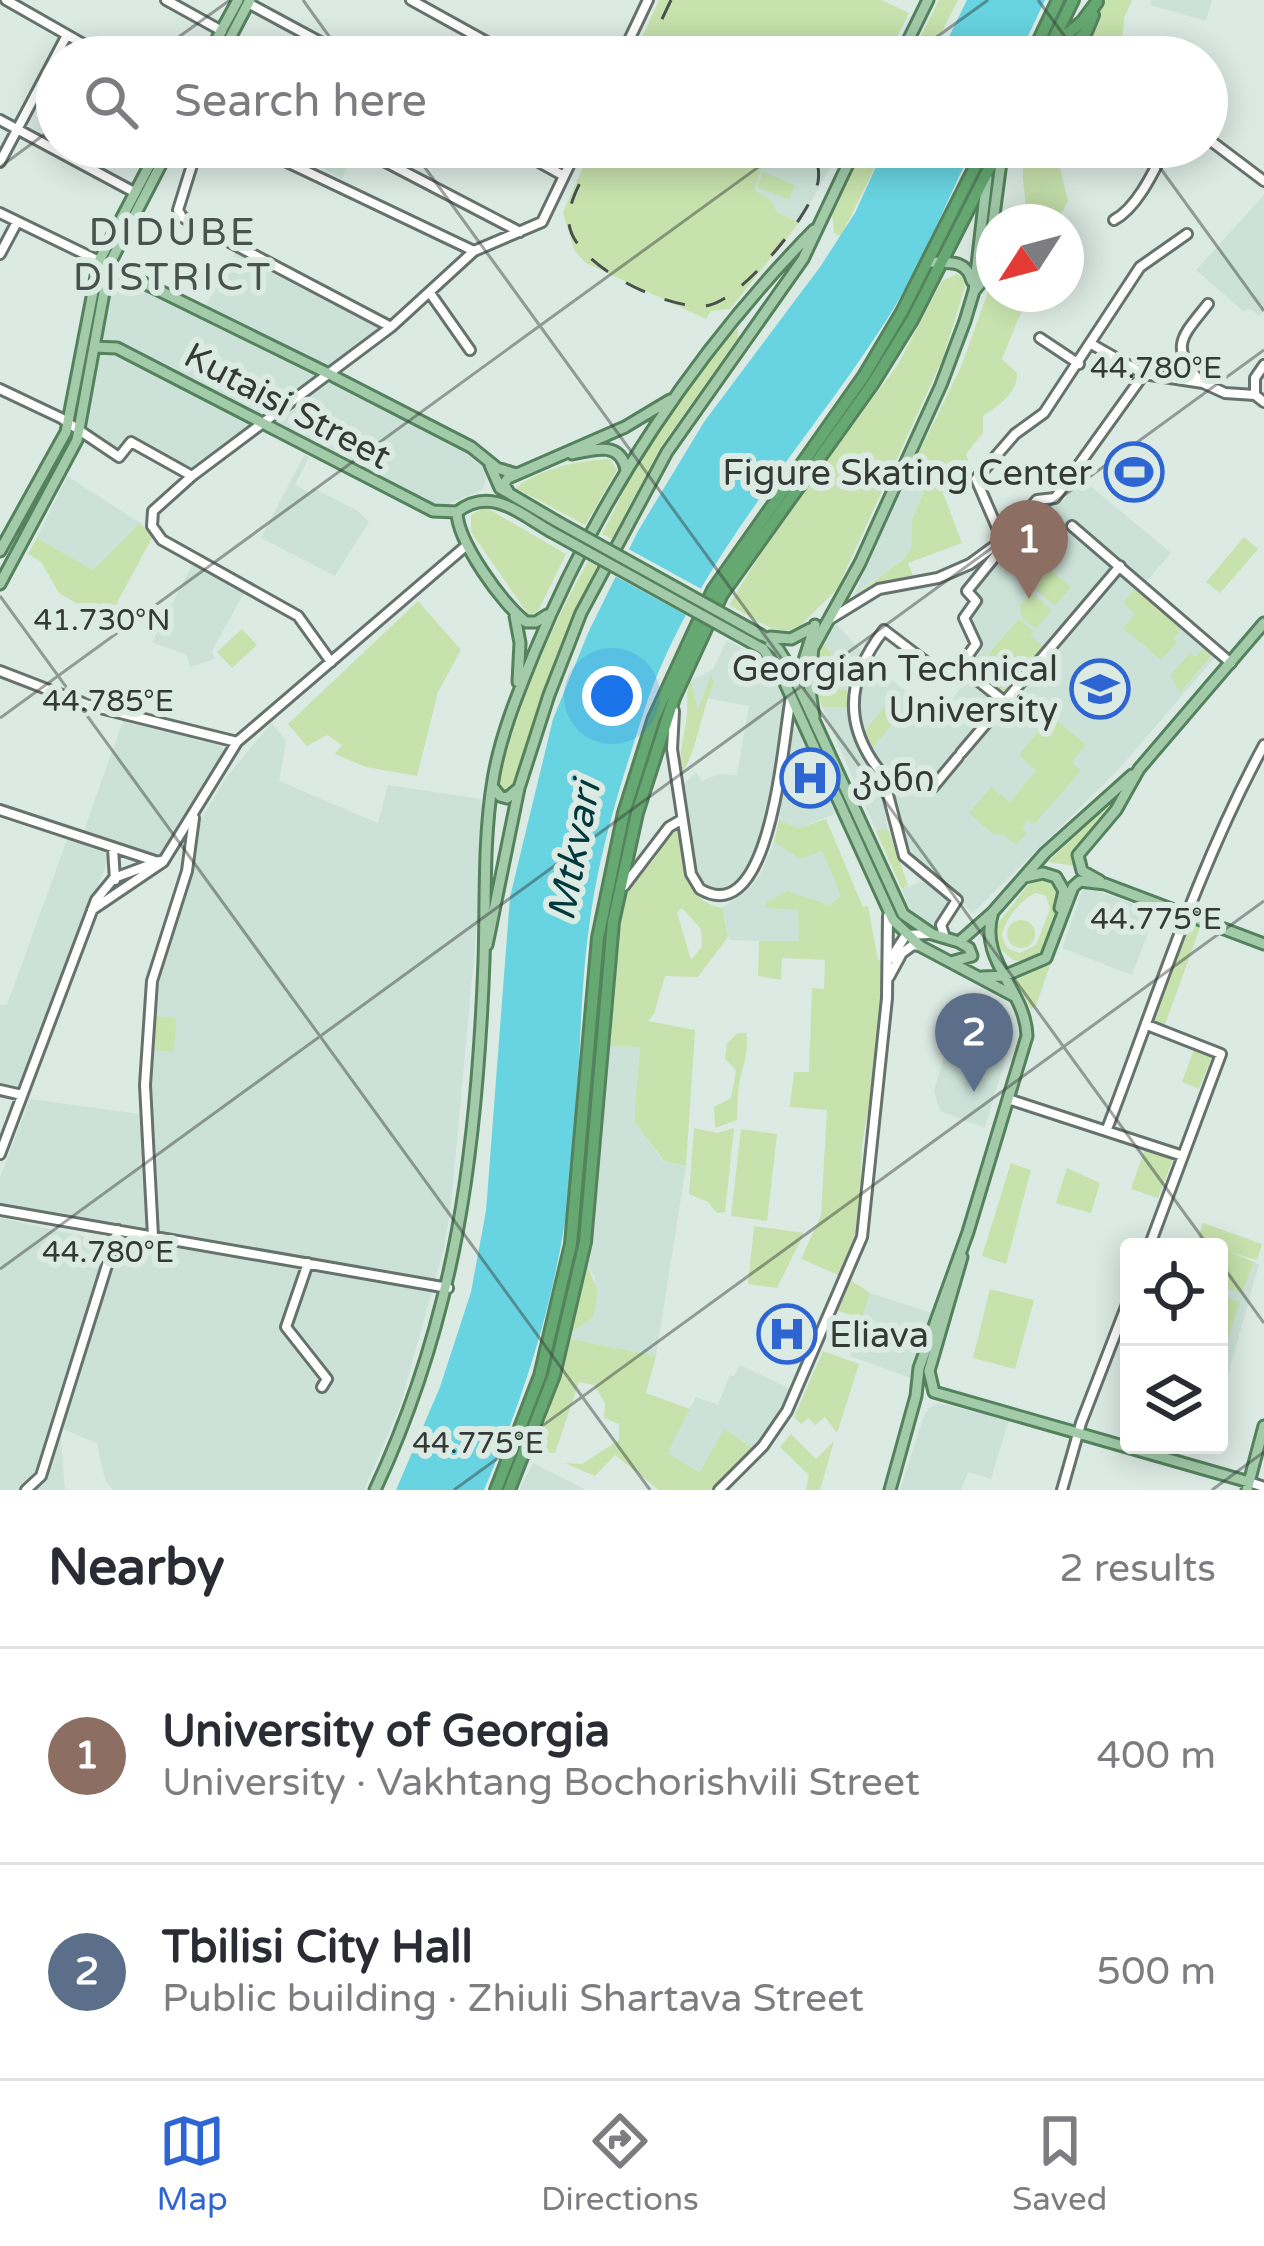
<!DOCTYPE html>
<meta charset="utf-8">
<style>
:root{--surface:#fff;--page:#f2f2f3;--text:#2b2b33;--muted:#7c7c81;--line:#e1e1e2;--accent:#2d65d2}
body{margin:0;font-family:"Varela Round","Noto Sans Georgian",sans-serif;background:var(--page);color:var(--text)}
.controls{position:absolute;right:36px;bottom:36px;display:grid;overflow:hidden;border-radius:12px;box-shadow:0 6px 30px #0003}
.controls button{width:108px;height:108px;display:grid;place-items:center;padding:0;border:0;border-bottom:3px solid var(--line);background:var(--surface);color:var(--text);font:60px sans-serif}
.compass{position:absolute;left:976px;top:204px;width:108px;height:108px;border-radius:50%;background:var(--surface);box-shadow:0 6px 30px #0003;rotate:234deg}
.you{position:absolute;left:612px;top:696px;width:42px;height:42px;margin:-30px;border:9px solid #fff;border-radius:50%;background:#1a73e8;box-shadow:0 0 0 18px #1a73e833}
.badge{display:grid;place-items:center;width:78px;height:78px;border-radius:50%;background:var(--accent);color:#fff;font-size:39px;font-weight:700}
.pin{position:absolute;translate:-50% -99px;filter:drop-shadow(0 3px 6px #0008)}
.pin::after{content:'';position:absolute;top:63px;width:42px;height:36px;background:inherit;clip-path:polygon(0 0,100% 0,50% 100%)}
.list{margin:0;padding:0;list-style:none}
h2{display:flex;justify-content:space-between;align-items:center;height:156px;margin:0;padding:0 48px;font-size:51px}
h2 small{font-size:39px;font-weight:400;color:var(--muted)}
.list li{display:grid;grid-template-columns:78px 1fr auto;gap:36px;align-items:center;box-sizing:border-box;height:216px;padding:0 48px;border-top:3px solid var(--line)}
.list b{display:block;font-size:45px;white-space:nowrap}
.list p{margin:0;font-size:39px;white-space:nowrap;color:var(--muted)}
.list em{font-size:39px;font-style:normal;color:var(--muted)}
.icon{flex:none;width:66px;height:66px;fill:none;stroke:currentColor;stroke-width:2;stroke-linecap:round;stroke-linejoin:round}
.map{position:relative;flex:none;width:1264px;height:1490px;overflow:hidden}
.search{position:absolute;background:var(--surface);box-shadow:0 6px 30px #0003;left:36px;right:36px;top:36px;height:132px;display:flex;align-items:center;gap:30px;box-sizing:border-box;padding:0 42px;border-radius:66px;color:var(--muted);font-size:45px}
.sheet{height:588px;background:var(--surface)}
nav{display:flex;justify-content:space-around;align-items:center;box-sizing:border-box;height:168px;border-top:3px solid var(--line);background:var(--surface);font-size:33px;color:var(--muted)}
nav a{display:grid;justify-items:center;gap:6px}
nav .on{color:var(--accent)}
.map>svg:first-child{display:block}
</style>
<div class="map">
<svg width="1264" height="1490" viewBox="0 0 1264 1490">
<rect width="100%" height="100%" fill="#dceae4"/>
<path fill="#cce2d8" d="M1152 0H1212L1206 21 1150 5Z
M282 147H353L356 149 342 178Z
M769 147H842L799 223 777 212 770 199 753 190Z
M1264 195V311L1259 316 1251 309 1243 311 1196 270Z
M237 250 382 325V328L327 368 204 308Z
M114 272 316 374V377L257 417 102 338 110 274Z
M114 351 250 422V425L191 470 132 438 119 454 85 435 99 353Z
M327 382 475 456 488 474 482 490 443 506 431 507 274 425 273 421Z
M304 455 309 457 295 485 310 493 313 488 358 511 369 522 335 576 261 538Z
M916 459 934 466 912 518 911 548 904 559 862 589 865 597 849 606Z
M67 476 140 523 93 570 37 538Z
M1082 479 1171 553 1141 588 1218 654 1118 770 973 913 958 901 942 929 929 925 909 908 902 889 922 881 927 875 907 858 888 788 860 730 852 690 854 667 863 656 937 717 972 674 964 667 978 646 969 591 1045 503 1054 505 1063 501Z
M193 563 245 591 212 651 215 659 190 667 187 655 152 642Z
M834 622 862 651 849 667 847 690H826L831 653 821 642Z
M727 640 763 660 786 701 766 823 752 864 737 884 713 891 698 878 682 786 696 772 702 781 719 774 737 775 749 706 707 698 714 684 697 713 691 681 713 669Z
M822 707H848L874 767 884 777 887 830 876 831Z
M123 721 221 746 225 754 158 859 83 833Z
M272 723 286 741 279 781 378 823 388 785 481 799 486 827 451 1205 444 1248 400 1406 364 1490H113L105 1480 97 1443 60 1428 65 1490H0V1218L110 1242 83 1327 88 1330 125 1228 0 1206V1177L30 1099 148 1115 155 979 192 876 189 874 191 849 201 819 227 776Z
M794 728 802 730 835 814 799 828 779 820Z
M68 837 111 853 17 1089 0 1086V1005H7Z
M774 842 800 858 822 851 842 896 830 905 787 891 767 902 766 908 799 909V942L729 940 722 908 750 888 762 871Z
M1084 886 1156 912 1132 975 1062 948Z
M981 996 999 1001 1010 1014 1013 1033 985 1128 940 1111 934 1091 954 1022 970 1026Z
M610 1046 640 1047 634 1121 663 1161 686 1166 656 1356 571 1339 572 1332 593 1318 595 1277 587 1265Z
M1219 1249 1259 1264 1219 1407Z
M870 1293 932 1313 913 1379 850 1356Z
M740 1365 790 1389 769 1429 753 1448 724 1430 701 1472 666 1453 696 1397 718 1405 729 1376H734Z
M939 1403 1009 1420 991 1479 968 1472 961 1490H900L923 1418 929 1408Z
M533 1463 584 1489V1490H519Z"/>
<path fill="#c7e2ad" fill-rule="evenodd" d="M659 0H881L909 13 887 57H633Z
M939 0H958L929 57H910Z
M1102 0H1132L1124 18 1121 57H1060L1093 20Z
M592 147H646L670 158 675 147H769L754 190 770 199 777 212 799 223 730 309 711 311 706 319 586 263 574 250 563 212Z
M863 147H885L841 236 834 233 832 211Z
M1028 147H1055L1068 201 1057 222H1024C1030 192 1016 181 1028 147Z
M763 172 795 185 789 200 757 187Z
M957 274 963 278 965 287 943 358 837 589 796 630H774L729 605 785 514 897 366 942 281Z
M994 275V294H1032C1018 314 1012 336 1002 359L1017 373C1018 394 998 405 983 416V433L966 454 968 460 962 480 945 487 943 493 962 543 908 563 917 587 865 597 862 590 904 559 911 548 912 519 934 466 916 459 961 367Z
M738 328V338L660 448 612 539 602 534C638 465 675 377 738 328Z
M610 459 617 470 585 525 516 488C539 469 580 460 610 459Z
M485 507 566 554 537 613 528 614 471 532V515Z
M140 523 153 536 107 621 59 593 41 562 28 554 37 538 93 570Z
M1244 537 1258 549 1220 593 1206 582Z
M1033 556 1071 587 1055 606 1034 588Z
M588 561 597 566 555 658 514 788 505 794 501 791 500 779C518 702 550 630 588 561Z
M1136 588 1182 628 1173 639 1177 643 1161 660 1123 628 1135 614 1123 603Z
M1031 593 1052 610 1036 629 1021 616 1020 606Z
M418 601 461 650 438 692 417 776 366 767 335 754 342 745 327 735 307 746 288 724Z
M1019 619 1034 631 1030 636 1045 648 1018 679 988 654Z
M242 629 257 645 232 668 217 652Z
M821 642 831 652 826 690H847L848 707H822L814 683Z
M1204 648 1212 655 1180 692 1170 676 1190 653 1196 657Z
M984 654 1018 682 1004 699 970 670Z
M1102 656 1129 679 1103 710 1076 687Z
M711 674 714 684C702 706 695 761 681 772 678 750 686 733 687 711 688 698 685 694 691 681L698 710Z
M884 707 897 718 873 747 864 732Z
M1051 716 1086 745 1072 762 1081 771 1034 824 1027 820 1022 828 1027 833 1016 845 1004 835 993 834 969 813 991 787 1010 802 1036 771 1019 755Z
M1117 797 1073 854 1074 866 1048 862Z
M826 819 863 907 868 906 878 960 884 961 882 1029 862 1145 859 1237 841 1276 801 1259 821 1215 827 1110 790 1107 794 1072H809L812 988 824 989 825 960 782 958 781 980 758 976 759 941H799L798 910 765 908 767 902 787 891 830 905 841 896 822 851 800 859 774 842 779 820 799 828Z
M673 828 679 833C685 865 684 901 722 908L728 937 698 977 665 976 654 1014 648 1021 695 1030 686 1166 664 1161 634 1121 640 1047 610 1046 622 904 628 889 654 860ZM682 908 701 929 702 946 691 960 677 912Z
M888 829 908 885 902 889 876 831Z
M1041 879 1058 886C1063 904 1051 950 1033 959 1026 962 1021 961 1013 960L998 947 996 926 1028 885ZM1036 893 1046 896 1050 909 1036 945 1020 953 1007 948 1002 936C1004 920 1021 899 1036 893Z
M1007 934a14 14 0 1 1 28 0a14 14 0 1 1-28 0Z
M1186 923 1200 928 1164 1027 1151 1022Z
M1050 965 1036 1006 1031 1009 1015 980Z
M156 1016 176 1018 174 1052 154 1050Z
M738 1033H746C749 1050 745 1059 741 1075 737 1089 738 1106 737 1120L715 1128 714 1107 731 1098 736 1070 725 1059 727 1043Z
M1194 1049 1212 1056 1199 1089 1182 1082Z
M694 1128 717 1133 734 1128 725 1212 717 1213 708 1202 689 1194Z
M741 1129 777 1134 767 1221 731 1216Z
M1145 1149 1173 1159 1158 1198 1131 1189Z
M1011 1163 1031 1170 1006 1264 982 1256Z
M1067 1168 1100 1183 1091 1213 1056 1203Z
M1203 1223 1262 1244 1257 1260 1229 1252 1254 1262 1242 1293 1219 1285V1247H1195Z
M754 1226 804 1233 777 1288 748 1284Z
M587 1265 598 1291 593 1318 572 1332Z
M848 1278 870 1293 862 1318 835 1310Z
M990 1289 1034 1300 1015 1369 973 1358Z
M1219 1295 1240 1302 1228 1338 1219 1335Z
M571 1339 656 1356 646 1393 690 1409 667 1453 700 1472 724 1429 753 1448 713 1490H659L615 1455 595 1476 564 1463 582 1464 619 1440V1424L604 1418 605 1403 594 1385 579 1382 555 1453 536 1452Z
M823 1351 859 1364 837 1433 825 1417 815 1425 809 1418 801 1424 794 1417Z
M791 1434 816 1459 834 1441 820 1490H806L809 1475 780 1447Z"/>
<path fill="#68d4e1" d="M967 0H1045L1018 57H939Z
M885 147H973C943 209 917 276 878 333 797 456 691 569 644 711 623 777 601 844 591 913 578 997 581 1083 572 1167 561 1281 529 1385 484 1490H396L440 1387 471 1292 486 1211 510 897 553 719 588 633 638 531 704 422 820 267 855 213Z"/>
<path fill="#dceae4" d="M623 546 705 591 692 618 609 573Z"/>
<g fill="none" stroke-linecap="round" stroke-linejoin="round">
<path stroke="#bbc7c1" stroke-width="8" stroke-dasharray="8 4" stroke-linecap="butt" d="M239 147 242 148"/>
<g stroke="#66726d" stroke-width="14">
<path id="minor" d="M6 0 106 57
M166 0 222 31
M411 0 514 57
M248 3 348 57
M621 57 648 0
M0 120 134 192
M1207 138 1264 181
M357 147 520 232
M512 147 564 176
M189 150 192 165 178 210 182 217 391 327
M239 153H268L474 251
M166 154 202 147
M0 162 67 35
M0 213 99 261
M1114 220C1137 208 1154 171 1166 147
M0 254 17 222
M430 293 470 350
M1040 338 1079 364
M1093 345 1144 374 1203 383 1225 393 1255 395 1264 402
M1201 382C1169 346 1181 338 1208 304
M0 389 61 418 119 457 131 442 192 476
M1255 395V378L1264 365
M1072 526 1231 663
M1002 539 976 479 1015 434 1044 413 1140 267 1187 234
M830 619 879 589 938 578 970 564 1000 542 1037 500 1055 498 1144 374
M331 662 298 616 162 540 152 526 153 511 192 476 391 327 474 251 542 222 578 147
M961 667 1005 702
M0 671 88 705 237 742
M674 711 672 749 691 874 700 889C772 932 783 736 791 697
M961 753 1120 566
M889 782C843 732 843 682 884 630L943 675H954L976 644 964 618 976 601 967 591 1001 549 1000 544
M0 810 158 862
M113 848 115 880
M624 886 669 827 681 820
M92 910 163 862 237 742 467 545
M945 938 941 925 957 900 904 856 886 787 902 767 933 787 958 757
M891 958 906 935 929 934
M889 977 902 953 913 945 920 946
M1147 1025 1221 1054 1149 1247
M0 1090 22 1095
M1008 1099 1183 1156
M1107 1129C1156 1001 1198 866 1264 745
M0 1154 96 900 114 878 160 861
M0 1210 448 1288
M153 1236 145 1085 152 981 187 871 194 818
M308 1263 286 1327 327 1379 322 1387
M1249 1482 1264 1487
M26 1490 41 1476 118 1230
M719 1490 763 1446 787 1411 862 1237 887 998 888 916
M1062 1490 1081 1423 1129 1299"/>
</g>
<g stroke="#54825d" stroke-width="15">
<path id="major" d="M207 57 238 0
M220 57 250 0
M900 57 928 0
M99 261 329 374 471 447 497 468 516 474
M928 262C947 263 966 258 972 281
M974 291 984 279 988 261 1003 147
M94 347 117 348 433 511 457 512
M572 454C594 449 621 441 626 470
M490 465 500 488 556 521
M509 493 504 484 508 478 625 427 670 400
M457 512C457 541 503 605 526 622H536L547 615
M457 512C491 486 519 513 550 531
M0 551 66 432 99 261 159 147
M0 584 77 440 109 265 170 147
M515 616 520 643 518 682
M761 635 778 649 790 668 903 914 932 934 959 942
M770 637 791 639 810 629
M763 649 783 679 893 920 920 946 1014 996
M797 682 815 625
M814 717 809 684 813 648 860 563 941 385 965 321 974 291 987 178
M492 786 500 796 507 798 519 788
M1025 877 1043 873 1056 877 1064 891 1060 908
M1100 881 1082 871 1078 855 1116 810 1139 769 1264 623
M959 942 993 912 1045 853 1132 775
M487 945 519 788 549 695 581 613 667 452 803 259 856 147
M951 962 972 956 969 948 959 942
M982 977 1004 976 1046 958 1073 887 1080 881 1105 884 1264 944
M962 1257 929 1371 934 1392 1249 1482
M375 1490C456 1317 477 1150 484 961 486 901 483 840 493 780 500 736 518 693 535 651 599 496 696 350 814 230
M890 1490 916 1396 919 1368 968 1232 1027 1036C1026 990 977 960 993 912
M1247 1490 1264 1426"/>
</g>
<g stroke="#54825d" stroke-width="16">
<path id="highway" d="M1052 43 1073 0
M1031 57 1058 0
M1038 57 1082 22 1097 2
M1061 57 1086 32 1093 15
M496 1490 540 1376 571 1244 598 938 624 813 654 718 713 590 864 376 902 312 985 147
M509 1490 554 1375 585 1242 613 922 637 813 674 698 722 594 873 383 912 320 1000 147"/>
</g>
<use href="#minor" stroke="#fff" stroke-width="8"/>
<use href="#major" stroke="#a3cbaa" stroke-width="9"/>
<use href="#highway" stroke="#65a871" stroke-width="10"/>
<path stroke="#4a504d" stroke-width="3" stroke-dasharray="21 21" stroke-linecap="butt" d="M644 57 671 0
M599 147C589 169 567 198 569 223 572 265 673 314 710 305 744 296 810 216 818 182 820 170 817 158 811 147"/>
<g stroke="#54825d" stroke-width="15" stroke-linecap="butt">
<path id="major-bridge" d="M556 521 761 635
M550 531 763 649"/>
</g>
<use href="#major-bridge" stroke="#a3cbaa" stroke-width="9"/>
</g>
<path fill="none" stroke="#353a37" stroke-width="3" stroke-opacity="0.45" d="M303 0 344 57M1038 0 1080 57M151 57 230 0M909 57 988 0M410 147 1209 1247M1145 147 1264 311M0 167 57 125M0 596 650 1490M0 718 786 147M1219 1261 1264 1323M0 1269 1264 350M454 1490 1264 901M1212 1490 1264 1452"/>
<defs>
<g id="stadium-ring" transform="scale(3)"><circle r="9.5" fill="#dceae4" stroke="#2d65d2" stroke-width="1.5"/><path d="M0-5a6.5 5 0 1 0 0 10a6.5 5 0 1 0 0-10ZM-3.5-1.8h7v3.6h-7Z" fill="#2d65d2"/></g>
<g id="university-ring" transform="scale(3)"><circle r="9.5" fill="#dceae4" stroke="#2d65d2" stroke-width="1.5"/><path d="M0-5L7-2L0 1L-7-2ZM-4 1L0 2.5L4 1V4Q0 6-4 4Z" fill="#2d65d2"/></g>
<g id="hospital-ring" transform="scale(3)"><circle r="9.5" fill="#dceae4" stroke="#2d65d2" stroke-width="1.5"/><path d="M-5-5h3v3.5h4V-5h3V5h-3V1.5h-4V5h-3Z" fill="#2d65d2"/></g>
</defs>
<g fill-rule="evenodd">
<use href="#stadium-ring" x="1134" y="472"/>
<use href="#university-ring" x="1100" y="689"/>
<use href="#hospital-ring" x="810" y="778"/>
<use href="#hospital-ring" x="787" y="1334"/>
</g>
<g text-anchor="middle" stroke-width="12" stroke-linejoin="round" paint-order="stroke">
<g font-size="36" fill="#353a37" stroke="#dceae4">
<text transform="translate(288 405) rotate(28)" y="13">Kutaisi Street</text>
</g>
<g font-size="36" fill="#353a37" stroke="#dceae4" text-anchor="end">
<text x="1092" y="485">Figure Skating Center</text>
<text x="1058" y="681">Georgian Technical<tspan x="1058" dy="41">University</tspan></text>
<text x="852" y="791" text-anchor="start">კანი</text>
<text x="829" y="1347" text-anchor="start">Eliava</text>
</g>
<g font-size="39" letter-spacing="3" fill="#48534e" stroke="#dceae4">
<text x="173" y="245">DIDUBE<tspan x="173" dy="45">DISTRICT</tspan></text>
</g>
<g font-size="39" font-style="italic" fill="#01383d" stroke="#dceae4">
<text transform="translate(573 851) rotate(-79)" y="14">Mtkvari</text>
</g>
</g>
<g font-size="30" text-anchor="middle" fill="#353a37" stroke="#dceae4" stroke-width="12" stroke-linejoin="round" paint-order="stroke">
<text x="1156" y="378">44.780°E</text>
<text x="102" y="630">41.730°N</text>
<text x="108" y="711">44.785°E</text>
<text x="1156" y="929">44.775°E</text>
<text x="108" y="1262">44.780°E</text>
<text x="478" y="1453">44.775°E</text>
</g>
</svg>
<div class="controls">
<button><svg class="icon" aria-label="locate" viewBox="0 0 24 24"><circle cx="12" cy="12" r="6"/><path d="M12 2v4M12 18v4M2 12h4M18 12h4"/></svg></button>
<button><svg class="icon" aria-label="layers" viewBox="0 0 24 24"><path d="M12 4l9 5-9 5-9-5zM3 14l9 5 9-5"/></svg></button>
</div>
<svg class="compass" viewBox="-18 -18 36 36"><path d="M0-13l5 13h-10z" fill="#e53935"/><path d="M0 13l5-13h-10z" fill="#7c7c81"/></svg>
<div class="you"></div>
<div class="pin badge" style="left:1029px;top:599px;background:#8d6e63">1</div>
<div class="pin badge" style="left:974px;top:1092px;background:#5c6f8a">2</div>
<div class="search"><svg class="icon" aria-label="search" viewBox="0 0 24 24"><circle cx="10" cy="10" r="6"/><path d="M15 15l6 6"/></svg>Search here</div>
</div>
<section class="sheet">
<h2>Nearby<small>2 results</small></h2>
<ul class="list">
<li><span class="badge" style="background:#8d6e63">1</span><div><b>University of Georgia</b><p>University · Vakhtang Bochorishvili Street</p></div><em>400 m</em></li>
<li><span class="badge" style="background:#5c6f8a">2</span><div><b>Tbilisi City Hall</b><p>Public building · Zhiuli Shartava Street</p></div><em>500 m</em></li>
</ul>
</section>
<nav>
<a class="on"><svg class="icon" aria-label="map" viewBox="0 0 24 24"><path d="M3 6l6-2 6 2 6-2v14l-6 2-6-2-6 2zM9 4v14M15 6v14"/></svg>Map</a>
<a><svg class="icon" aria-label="directions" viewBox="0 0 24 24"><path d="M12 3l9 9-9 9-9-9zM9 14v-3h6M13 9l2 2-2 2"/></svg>Directions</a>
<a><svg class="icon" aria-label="saved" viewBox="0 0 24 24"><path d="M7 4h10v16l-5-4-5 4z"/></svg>Saved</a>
</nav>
